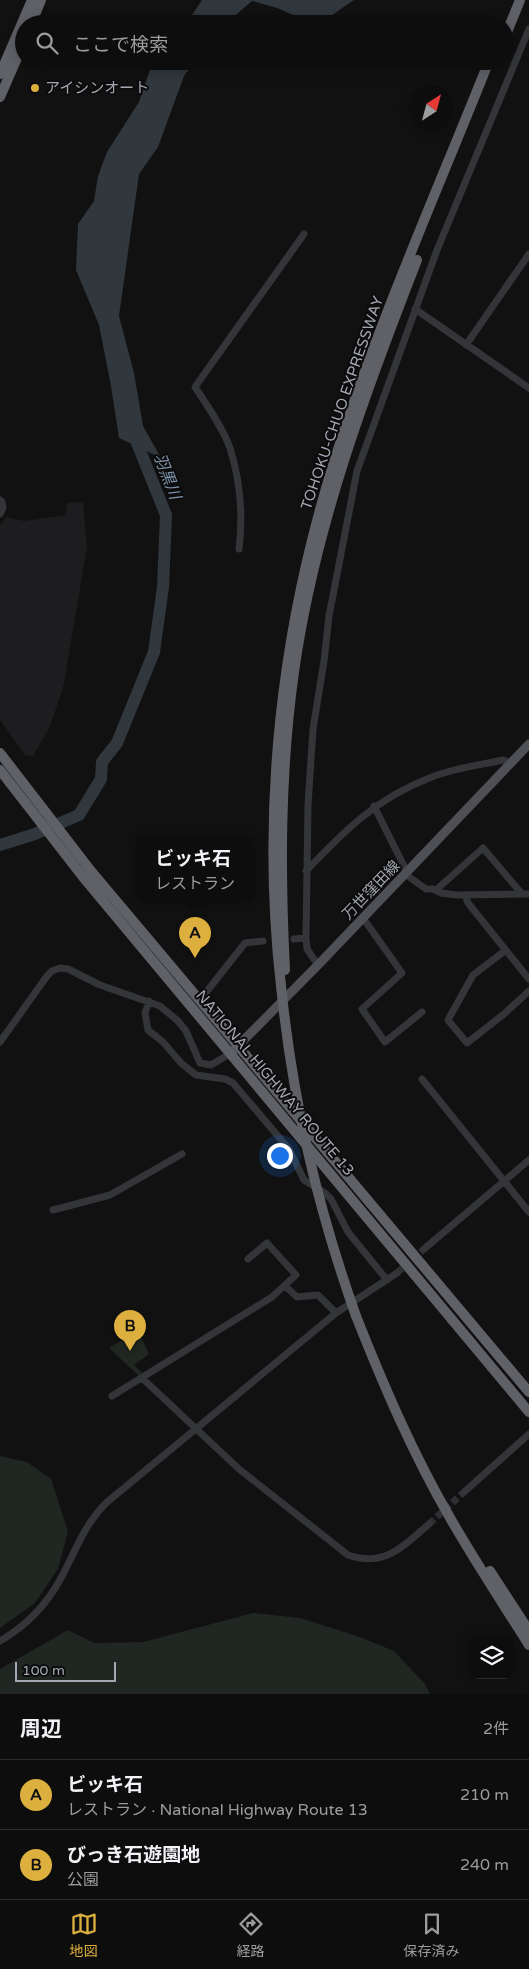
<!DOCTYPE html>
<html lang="ja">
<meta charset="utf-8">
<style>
:root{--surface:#0d0d0e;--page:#1b1b1c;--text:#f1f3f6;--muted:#9a9c9e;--line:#2d2d2e;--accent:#ddaf3e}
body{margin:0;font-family:"Varela Round","Noto Sans JP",sans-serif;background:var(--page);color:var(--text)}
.controls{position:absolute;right:15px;bottom:15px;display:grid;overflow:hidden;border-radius:10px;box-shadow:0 2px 12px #0003}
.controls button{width:45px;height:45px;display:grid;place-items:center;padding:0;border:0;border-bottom:1px solid var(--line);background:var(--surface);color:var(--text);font:25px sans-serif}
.compass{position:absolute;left:409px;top:85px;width:45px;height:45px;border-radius:50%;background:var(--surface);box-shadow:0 2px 12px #0003;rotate:36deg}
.scale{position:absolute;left:15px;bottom:12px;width:101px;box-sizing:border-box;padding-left:5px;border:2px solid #a4a7b1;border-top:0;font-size:14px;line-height:18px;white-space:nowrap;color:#a4a7b1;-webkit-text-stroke:4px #0c0c0d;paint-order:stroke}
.you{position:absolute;left:279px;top:1155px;width:18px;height:18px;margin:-12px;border:4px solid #fff;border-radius:50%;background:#1a73e8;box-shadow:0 0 0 8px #1a73e833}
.badge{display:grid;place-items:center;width:32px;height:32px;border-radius:50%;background:var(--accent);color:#111;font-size:16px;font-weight:700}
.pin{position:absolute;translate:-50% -41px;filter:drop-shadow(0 1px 2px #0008)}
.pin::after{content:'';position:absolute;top:26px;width:18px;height:15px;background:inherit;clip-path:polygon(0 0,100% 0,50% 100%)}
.popup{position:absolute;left:136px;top:836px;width:118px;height:65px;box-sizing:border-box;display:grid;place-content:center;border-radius:10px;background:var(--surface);filter:drop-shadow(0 1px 4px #0005);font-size:16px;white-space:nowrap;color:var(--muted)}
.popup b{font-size:19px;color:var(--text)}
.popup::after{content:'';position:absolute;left:50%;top:100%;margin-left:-10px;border:10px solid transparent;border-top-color:var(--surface)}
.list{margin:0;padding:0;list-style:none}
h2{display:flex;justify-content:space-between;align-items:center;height:65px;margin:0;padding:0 20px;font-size:21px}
h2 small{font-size:16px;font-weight:400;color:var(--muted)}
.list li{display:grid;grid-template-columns:32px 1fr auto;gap:15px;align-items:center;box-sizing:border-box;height:70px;padding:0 20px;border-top:1px solid var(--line)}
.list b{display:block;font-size:19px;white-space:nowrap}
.list p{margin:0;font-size:16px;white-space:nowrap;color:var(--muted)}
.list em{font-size:16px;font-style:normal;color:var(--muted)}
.icon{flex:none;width:28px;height:28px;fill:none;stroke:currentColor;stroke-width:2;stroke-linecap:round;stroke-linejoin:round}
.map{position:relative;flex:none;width:529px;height:1694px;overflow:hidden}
.search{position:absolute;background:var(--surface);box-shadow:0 2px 12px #0003;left:15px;right:15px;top:15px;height:55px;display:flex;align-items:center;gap:12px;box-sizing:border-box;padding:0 18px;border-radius:28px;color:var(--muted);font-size:19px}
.sheet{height:205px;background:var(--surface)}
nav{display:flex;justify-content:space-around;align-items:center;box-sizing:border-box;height:70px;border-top:1px solid var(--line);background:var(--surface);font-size:14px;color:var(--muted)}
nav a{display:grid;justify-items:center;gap:2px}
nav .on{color:var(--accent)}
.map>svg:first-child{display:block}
</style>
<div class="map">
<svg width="529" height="1694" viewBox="0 0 529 1694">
<rect width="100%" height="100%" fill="#111112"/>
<path fill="#1d1d1f" d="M83 502 87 547 63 688 50 726 33 756 25 755 0 720V526L6 517 24 521 66 515 67 503Z"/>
<path fill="#202621" d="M138 1330 149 1354 134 1365 143 1374 140 1377 109 1348Z
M0 1456 27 1462 51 1479 68 1531 58 1569 35 1603 0 1628Z
M253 1613 300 1618 360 1637 394 1651 425 1684 430 1694H0V1669L68 1630 94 1643 143 1642Z"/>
<path fill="#30373d" d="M202 0H354L319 24H314L277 8 252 1 225 24H186Z
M153 61H195L184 76 158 147 139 174 119 316 134 373 143 426 161 458 119 438 111 386 99 325 76 270 78 224 94 201 98 176 107 152 139 102Z"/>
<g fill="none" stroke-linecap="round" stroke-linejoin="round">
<path stroke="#30373d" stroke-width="12" d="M0 845 35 834 79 815 101 779 102 762 117 743 154 652 163 587 166 515 133 433"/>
<path stroke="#2e2f32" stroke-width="7" stroke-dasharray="7 3.5" stroke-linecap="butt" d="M397 1273 424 1249
M429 1524 463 1493"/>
<path stroke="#343539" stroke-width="7" d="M415 309 529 388
M466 345 529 254
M0 500 2 502 3 508 0 514
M239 549C243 516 240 480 230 448 223 428 207 405 195 387L304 234
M374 806 407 872
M306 871C345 830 378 797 432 777 454 768 480 765 503 760L511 763
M405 874 426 889H433L441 893 457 895 529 894
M436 890 483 848 522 894
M465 895 468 903 529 979
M363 918 402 973 362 1009 385 1042 422 1012
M294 939 306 938
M506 950 473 975 448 1020 467 1043 504 1014 529 991
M318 965 307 949 306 938 308 805 313 729 324 661 329 616 357 471 437 250 529 29
M200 1000 245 943 263 941
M149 1001 145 1013 148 1030 163 1042 181 1063 196 1075 225 1079 233 1083 289 1149 304 1180 325 1193 331 1199 348 1232 387 1280
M0 1042 47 976 52 971 60 968 68 969 100 985 160 1006 178 1021 186 1031 200 1063 211 1065 231 1053
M422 1079 529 1212
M53 1210 110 1195 182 1154
M424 1249 529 1160
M285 1286 297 1297 318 1295 336 1313
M142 1378 239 1469 348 1555C385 1568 403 1546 429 1524
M112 1396 272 1297 296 1275 267 1243 248 1259
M463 1493 529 1434
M0 1641C26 1626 47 1604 61 1578 75 1552 84 1525 106 1503L336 1313 397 1273"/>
<path stroke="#4f5055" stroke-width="9" d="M231 1053 318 965 529 744"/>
<path stroke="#5f6167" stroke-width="10" d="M31 24 41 0
M505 37 520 0
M0 74 32 0
M0 97 24 42
M0 753 91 871 529 1392
M0 770 83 877 529 1412
M285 970C280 870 280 772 294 672 314 529 365 393 417 260
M281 986C261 810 281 631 334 462 377 326 436 194 489 61
M356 1316C383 1384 412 1452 449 1516 474 1560 502 1602 529 1645
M490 1571 529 1631"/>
<path stroke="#5f6167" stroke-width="10" d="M281 986C293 1103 317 1206 356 1316"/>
</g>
<circle fill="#ddaf3e" stroke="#0c0c0d" stroke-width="2" cx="35" cy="88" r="5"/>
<g text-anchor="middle" stroke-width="4" stroke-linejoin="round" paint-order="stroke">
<g font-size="15" fill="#a4a7b1" stroke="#0c0c0d" text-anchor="start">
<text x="45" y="93">アイシンオート</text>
</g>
<g font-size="15" fill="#a4a7b1" stroke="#0c0c0d">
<text transform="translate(342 403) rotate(-71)" y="5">TOHOKU-CHUO EXPRESSWAY</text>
<text transform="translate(371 890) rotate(-46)" y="5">万世窪田線</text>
<text transform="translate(275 1083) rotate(50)" y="5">NATIONAL HIGHWAY ROUTE 13</text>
</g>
<g font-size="16" font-style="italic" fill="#7e93a9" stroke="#0c0c0d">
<text transform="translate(168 476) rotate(69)" y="6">羽黒川</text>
</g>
</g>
</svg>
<div class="controls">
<button><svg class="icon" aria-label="layers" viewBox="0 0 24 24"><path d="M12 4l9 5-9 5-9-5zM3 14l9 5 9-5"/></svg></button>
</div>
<svg class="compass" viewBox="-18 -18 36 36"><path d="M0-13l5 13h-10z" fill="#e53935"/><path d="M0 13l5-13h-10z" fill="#9a9c9e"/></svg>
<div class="scale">100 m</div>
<div class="you"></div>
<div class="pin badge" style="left:195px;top:958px">A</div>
<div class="popup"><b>ビッキ石</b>レストラン</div>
<div class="pin badge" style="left:130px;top:1351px">B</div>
<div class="search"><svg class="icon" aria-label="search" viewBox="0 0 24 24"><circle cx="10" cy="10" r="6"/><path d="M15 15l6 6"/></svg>ここで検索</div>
</div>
<section class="sheet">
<h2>周辺<small>2件</small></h2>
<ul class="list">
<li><span class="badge">A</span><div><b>ビッキ石</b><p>レストラン · National Highway Route 13</p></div><em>210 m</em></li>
<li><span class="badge">B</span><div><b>びっき石遊園地</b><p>公園</p></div><em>240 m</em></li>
</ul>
</section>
<nav>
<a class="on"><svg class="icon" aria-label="map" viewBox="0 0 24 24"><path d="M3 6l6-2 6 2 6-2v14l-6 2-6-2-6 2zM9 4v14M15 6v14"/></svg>地図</a>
<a><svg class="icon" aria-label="directions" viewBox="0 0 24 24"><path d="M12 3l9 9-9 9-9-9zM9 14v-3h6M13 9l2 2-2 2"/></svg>経路</a>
<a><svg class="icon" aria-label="saved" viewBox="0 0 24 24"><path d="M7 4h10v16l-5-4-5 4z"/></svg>保存済み</a>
</nav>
